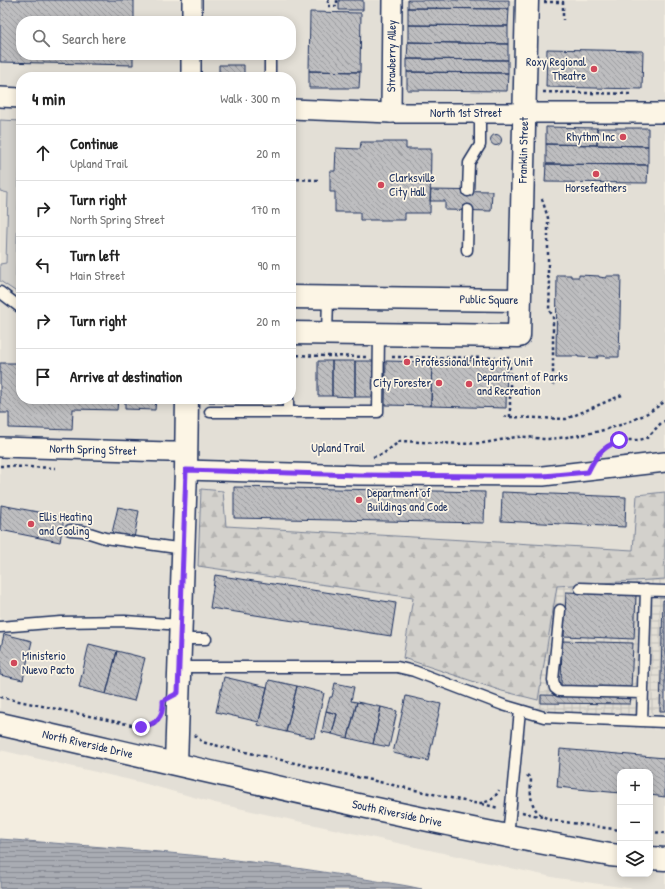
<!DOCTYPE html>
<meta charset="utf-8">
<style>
:root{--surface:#fff;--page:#f2f2f2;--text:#222;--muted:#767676;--line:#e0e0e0}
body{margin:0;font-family:"Patrick Hand",sans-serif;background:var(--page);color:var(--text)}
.controls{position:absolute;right:12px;bottom:12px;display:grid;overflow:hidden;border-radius:8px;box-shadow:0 2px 10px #0003}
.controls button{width:36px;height:36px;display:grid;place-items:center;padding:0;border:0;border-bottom:1px solid var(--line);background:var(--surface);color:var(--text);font:20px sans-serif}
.stop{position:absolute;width:12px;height:12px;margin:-9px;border:3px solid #7c3aed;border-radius:50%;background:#fff}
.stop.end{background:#7c3aed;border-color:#fff;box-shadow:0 1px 4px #0008}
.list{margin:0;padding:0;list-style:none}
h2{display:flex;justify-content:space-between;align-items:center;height:52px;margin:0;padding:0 16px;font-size:17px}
h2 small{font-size:13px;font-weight:400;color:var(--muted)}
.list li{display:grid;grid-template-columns:26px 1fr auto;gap:12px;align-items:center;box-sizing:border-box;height:56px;padding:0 16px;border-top:1px solid var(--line)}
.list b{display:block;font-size:15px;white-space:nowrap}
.list p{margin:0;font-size:13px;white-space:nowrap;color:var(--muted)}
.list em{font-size:13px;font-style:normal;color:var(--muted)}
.icon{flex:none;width:22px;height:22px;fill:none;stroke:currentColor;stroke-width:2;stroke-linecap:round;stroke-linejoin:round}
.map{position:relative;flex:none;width:665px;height:889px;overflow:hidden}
.search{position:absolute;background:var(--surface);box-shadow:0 2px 10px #0003;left:16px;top:16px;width:280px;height:44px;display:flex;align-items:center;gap:10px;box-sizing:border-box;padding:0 14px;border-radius:16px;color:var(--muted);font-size:15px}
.panel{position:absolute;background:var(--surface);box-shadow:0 2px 10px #0003;left:16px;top:72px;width:280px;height:332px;border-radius:16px}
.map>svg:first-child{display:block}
</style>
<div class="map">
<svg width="665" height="889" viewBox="0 0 665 889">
<defs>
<pattern id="industrial-grid" width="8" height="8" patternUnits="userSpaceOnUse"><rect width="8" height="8" fill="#e3dfd6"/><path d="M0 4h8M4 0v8" fill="none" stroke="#c2c0ba"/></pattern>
<pattern id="forest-firs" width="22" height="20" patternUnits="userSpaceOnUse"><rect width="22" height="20" fill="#d3d1cc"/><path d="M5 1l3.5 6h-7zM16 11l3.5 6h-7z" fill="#b5b4b2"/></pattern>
<pattern id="water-rules" width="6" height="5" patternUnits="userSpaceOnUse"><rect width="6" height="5" fill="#a9acb3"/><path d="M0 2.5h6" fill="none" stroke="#898c95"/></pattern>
<pattern id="building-back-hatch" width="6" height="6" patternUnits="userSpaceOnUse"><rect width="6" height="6" fill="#bebec0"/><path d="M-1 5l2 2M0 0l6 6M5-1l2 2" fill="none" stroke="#9a9b9f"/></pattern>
</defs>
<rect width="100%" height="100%" fill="#f3ede0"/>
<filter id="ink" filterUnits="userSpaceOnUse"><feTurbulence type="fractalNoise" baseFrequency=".025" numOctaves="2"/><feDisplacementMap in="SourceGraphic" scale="8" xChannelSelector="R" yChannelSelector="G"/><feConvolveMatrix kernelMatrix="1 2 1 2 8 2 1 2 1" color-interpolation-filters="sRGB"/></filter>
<g filter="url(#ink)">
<path fill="#e3dfd6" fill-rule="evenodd" d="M0 0H665V492L637 495 633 550 225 526 223 491 201 489 198 566 414 598 403 657 502 691 538 700 533 722 665 730V889H635L557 878 215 803 139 782 0 750ZM21 21H291V55H21ZM21 77H291V399H21ZM620 772H650V874H620Z"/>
<path fill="url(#industrial-grid)" d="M665 579V730L533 722 538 700 557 586Z"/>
<path fill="#d3d1cc" stroke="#778095" d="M0 120 21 121 16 276H21V295L0 281V264L6 263 8 193 0 191Z"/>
<path fill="url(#forest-firs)" stroke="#778095" d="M201 489 223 491 226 526 633 550 637 495 665 492V579L557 586 538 700 502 691 403 658 413 598 198 566Z"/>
<path fill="url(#water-rules)" stroke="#707a91" d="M0 839C120 848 240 857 359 878 380 882 401 884 422 889H0Z"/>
<path fill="url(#building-back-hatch)" stroke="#1b2f5e" d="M0 0H134V21H21V55H133V65L0 62Z
M339 0H363V10H339Z
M408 0H509V9L408 8Z
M408 8 509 9 508 26 408 25Z
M310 12 361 13 360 72 309 71Z
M408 25 508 26V44L408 42Z
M408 42 508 44V60L407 59Z
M547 49 643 51 642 89 546 87Z
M407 59 508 60V73L407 72Z
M219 65H244V77H219Z
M309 71 360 72 359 88H309Z
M407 72 508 73 507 91 407 90Z
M546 127 597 128V145L546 144Z
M597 128H648V146L597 145Z
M490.5 140a5.5 5.5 0 1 1 11 0a5.5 5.5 0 1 1-11 0Z
M361 142H406V149H431L430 213H405V220H360V212H335V192H330V171H335L336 148 360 149Z
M546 144 648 146V165L546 164Z
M546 164 648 165 647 183 545 182Z
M431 190 492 191 491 211 445 210V201H430Z
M557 275H571V277H579V275L599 276V277L606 278V276H621L619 357H605V356H597L598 358 578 357V356H556Z
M432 360 507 361 506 408 431 406Z
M318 361H332V396H318Z
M332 361H355V397L332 396Z
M355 361H374V397H355Z
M386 361 432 362 431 406 385 405Z
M0 363H21V399H118L117 410 73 409 72 430 9 428V413H0Z
M125 399H156L155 410 125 409Z
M209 399H240L239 403 209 402Z
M234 487 485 492 484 523 234 518Z
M502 492 626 497 625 527 501 521Z
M1 505 64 517 60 542 0 530Z
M118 507 139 511 134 538 112 533Z
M215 575 396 603 391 636 210 608Z
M566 592 636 595 634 639 564 636Z
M663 600H665V711H660Z
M4 634 32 641 23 680 0 675V652Z
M562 641 633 643 631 689 561 687Z
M89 644 117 651 106 694 79 687Z
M117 651 145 658 134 701 106 694Z
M224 677 267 687 259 722 216 712Z
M269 680 297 686 286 732 258 725Z
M335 683 354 687 351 701 357 702 348 738 332 734 337 714 326 711 330 697H332Z
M297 686 324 693 314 738 286 732Z
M541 695 631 697 630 704 541 703Z
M406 696 441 704 428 761 393 753Z
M357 702 381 707 373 744 348 738Z
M381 707 397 711 389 747 373 744Z
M326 711 337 714 332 734 322 732Z
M560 749 665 758V797L650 795V772H620V793L557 787Z"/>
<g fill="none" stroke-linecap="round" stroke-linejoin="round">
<g stroke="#1b2f5e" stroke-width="13">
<path id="lane" d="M270 77V55
M468 191 469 163 480 145V113
M467 250 468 210
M0 292 21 308
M327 334 328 298
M288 411V399
M210 412H378L379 334
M70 530 83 531 105 538 184 549
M580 588 665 591
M560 610 553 680 555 688 559 691 643 693
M0 627 61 622 125 621 181 625
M180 639H206
M179 667H397L414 671 503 705 544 717 665 722
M642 721 646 590
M508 837 520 710"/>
</g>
<g stroke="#1b2f5e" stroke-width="22">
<g id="street">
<path d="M192 21V0"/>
<path d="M191 77V55"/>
<path d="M0 97 21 98"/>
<path id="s1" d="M291 109 391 113H665"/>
<path id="s2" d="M391 113 392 0"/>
<path id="s3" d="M0 447 169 452H186"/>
<path d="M186 470 358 475 543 476 665 462"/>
</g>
</g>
<g stroke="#1b2f5e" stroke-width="25">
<g id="secondary">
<path id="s4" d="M291 297 519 300"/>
<path id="s5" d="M291 333 519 336 527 0"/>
<path d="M176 763 186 470 187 399"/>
</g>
</g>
<g stroke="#1b2f5e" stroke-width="25">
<g id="highway">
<path id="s6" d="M0 724C203 770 405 819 610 855L620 856"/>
<path d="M650 858 665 859"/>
</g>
</g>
<path stroke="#1b2f5e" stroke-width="2.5" stroke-dasharray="3 3" stroke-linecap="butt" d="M328 0V6H337V0
M544 2H563V20
M543 92 632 94
M291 179 318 180
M542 199 548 218V277L550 280 549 310 553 316V388
M291 355 366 357
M392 357 510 358V417L502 416
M510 417 566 419 622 395
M602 451 609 445 619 440H639L647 438 662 422 665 421
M373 457 383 454 400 441C427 442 455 445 482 443 494 442 506 438 518 437 528 436 538 439 548 439 587 436 635 426 665 401
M0 466 56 468
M0 697 141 727 153 724 159 719
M195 735 202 742 210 744 473 803C484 804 494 801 499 790
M527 775 531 779C530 799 530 812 551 820L620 830
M482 804 499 808
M522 812 542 817
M650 832 665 833"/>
<use href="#lane" stroke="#fcf5e5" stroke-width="10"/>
<use href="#street" stroke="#fcf5e5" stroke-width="19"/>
<use href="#secondary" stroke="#fcf5e5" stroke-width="22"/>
<use href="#highway" stroke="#fcf5e5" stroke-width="22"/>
</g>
</g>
<g fill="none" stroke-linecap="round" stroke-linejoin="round" filter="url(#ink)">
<path stroke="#7c3aed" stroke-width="5" d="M141 727C156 725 164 716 163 701L178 693 186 470 358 475 492 476H543L588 472C596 455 601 449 619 440"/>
</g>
<g fill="#d1495b" stroke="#fcf5e5" stroke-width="1.5">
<circle cx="594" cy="69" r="4"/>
<circle cx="623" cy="137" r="4"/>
<circle cx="596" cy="174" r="4"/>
<circle cx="381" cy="185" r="4"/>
<circle cx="407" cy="362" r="4"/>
<circle cx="439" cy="383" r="4"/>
<circle cx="469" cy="384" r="4"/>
<circle cx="359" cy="500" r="4"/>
<circle cx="31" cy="524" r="4"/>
<circle cx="14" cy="663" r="4"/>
</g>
<g text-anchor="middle" stroke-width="3.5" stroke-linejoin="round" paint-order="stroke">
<g font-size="12" fill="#1b2f5e" stroke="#fcf5e5">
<text dy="4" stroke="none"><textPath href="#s2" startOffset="57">Strawberry Alley</textPath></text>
<text dy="4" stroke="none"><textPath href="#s1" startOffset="175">North 1st Street</textPath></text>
<text dy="4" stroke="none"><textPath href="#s5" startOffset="414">Franklin Street</textPath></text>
<text dy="4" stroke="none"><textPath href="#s4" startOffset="198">Public Square</textPath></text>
<text x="338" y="452">Upland Trail</text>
<text dy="4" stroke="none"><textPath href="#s3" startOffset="93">North Spring Street</textPath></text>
<text dy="4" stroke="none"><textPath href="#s6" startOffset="90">North Riverside Drive</textPath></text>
<text dy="4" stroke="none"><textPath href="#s6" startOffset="407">South Riverside Drive</textPath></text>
</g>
<g font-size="12" fill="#1b2f5e" stroke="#fcf5e5" text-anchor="start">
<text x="586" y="66" text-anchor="end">Roxy Regional<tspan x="586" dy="14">Theatre</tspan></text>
<text x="615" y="141" text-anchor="end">Rhythm Inc</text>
<text x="389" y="182">Clarksville<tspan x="389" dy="14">City Hall</tspan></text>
<text x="596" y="192" text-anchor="middle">Horsefeathers</text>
<text x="415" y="366">Professional Integrity Unit</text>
<text x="477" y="381">Department of Parks<tspan x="477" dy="14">and Recreation</tspan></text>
<text x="431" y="387" text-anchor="end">City Forester</text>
<text x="367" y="497">Department of<tspan x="367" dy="14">Buildings and Code</tspan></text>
<text x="39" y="521">Ellis Heating<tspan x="39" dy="14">and Cooling</tspan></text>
<text x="22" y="660">Ministerio<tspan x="22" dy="14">Nuevo Pacto</tspan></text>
</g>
</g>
</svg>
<div class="controls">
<button>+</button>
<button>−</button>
<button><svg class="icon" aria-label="layers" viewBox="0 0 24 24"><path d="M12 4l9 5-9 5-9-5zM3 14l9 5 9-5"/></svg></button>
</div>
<div class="stop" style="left:619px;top:440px"></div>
<div class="stop end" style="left:141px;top:727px"></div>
<div class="search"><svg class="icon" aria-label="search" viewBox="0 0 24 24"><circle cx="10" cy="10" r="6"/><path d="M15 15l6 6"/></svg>Search here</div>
<section class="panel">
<h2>4 min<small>Walk · 300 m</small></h2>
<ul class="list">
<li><svg class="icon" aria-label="ahead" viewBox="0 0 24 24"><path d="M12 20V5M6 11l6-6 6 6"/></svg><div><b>Continue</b><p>Upland Trail</p></div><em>20 m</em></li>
<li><svg class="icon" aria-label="right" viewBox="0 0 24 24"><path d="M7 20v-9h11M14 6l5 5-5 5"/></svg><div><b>Turn right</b><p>North Spring Street</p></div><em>170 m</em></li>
<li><svg class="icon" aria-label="left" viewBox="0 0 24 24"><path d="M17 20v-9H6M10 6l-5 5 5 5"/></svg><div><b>Turn left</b><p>Main Street</p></div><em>90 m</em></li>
<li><svg class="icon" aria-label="right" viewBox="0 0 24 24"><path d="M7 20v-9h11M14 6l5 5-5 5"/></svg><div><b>Turn right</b></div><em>20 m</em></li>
<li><svg class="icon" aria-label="arrive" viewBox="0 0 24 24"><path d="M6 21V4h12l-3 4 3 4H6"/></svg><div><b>Arrive at destination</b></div></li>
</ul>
</section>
</div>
